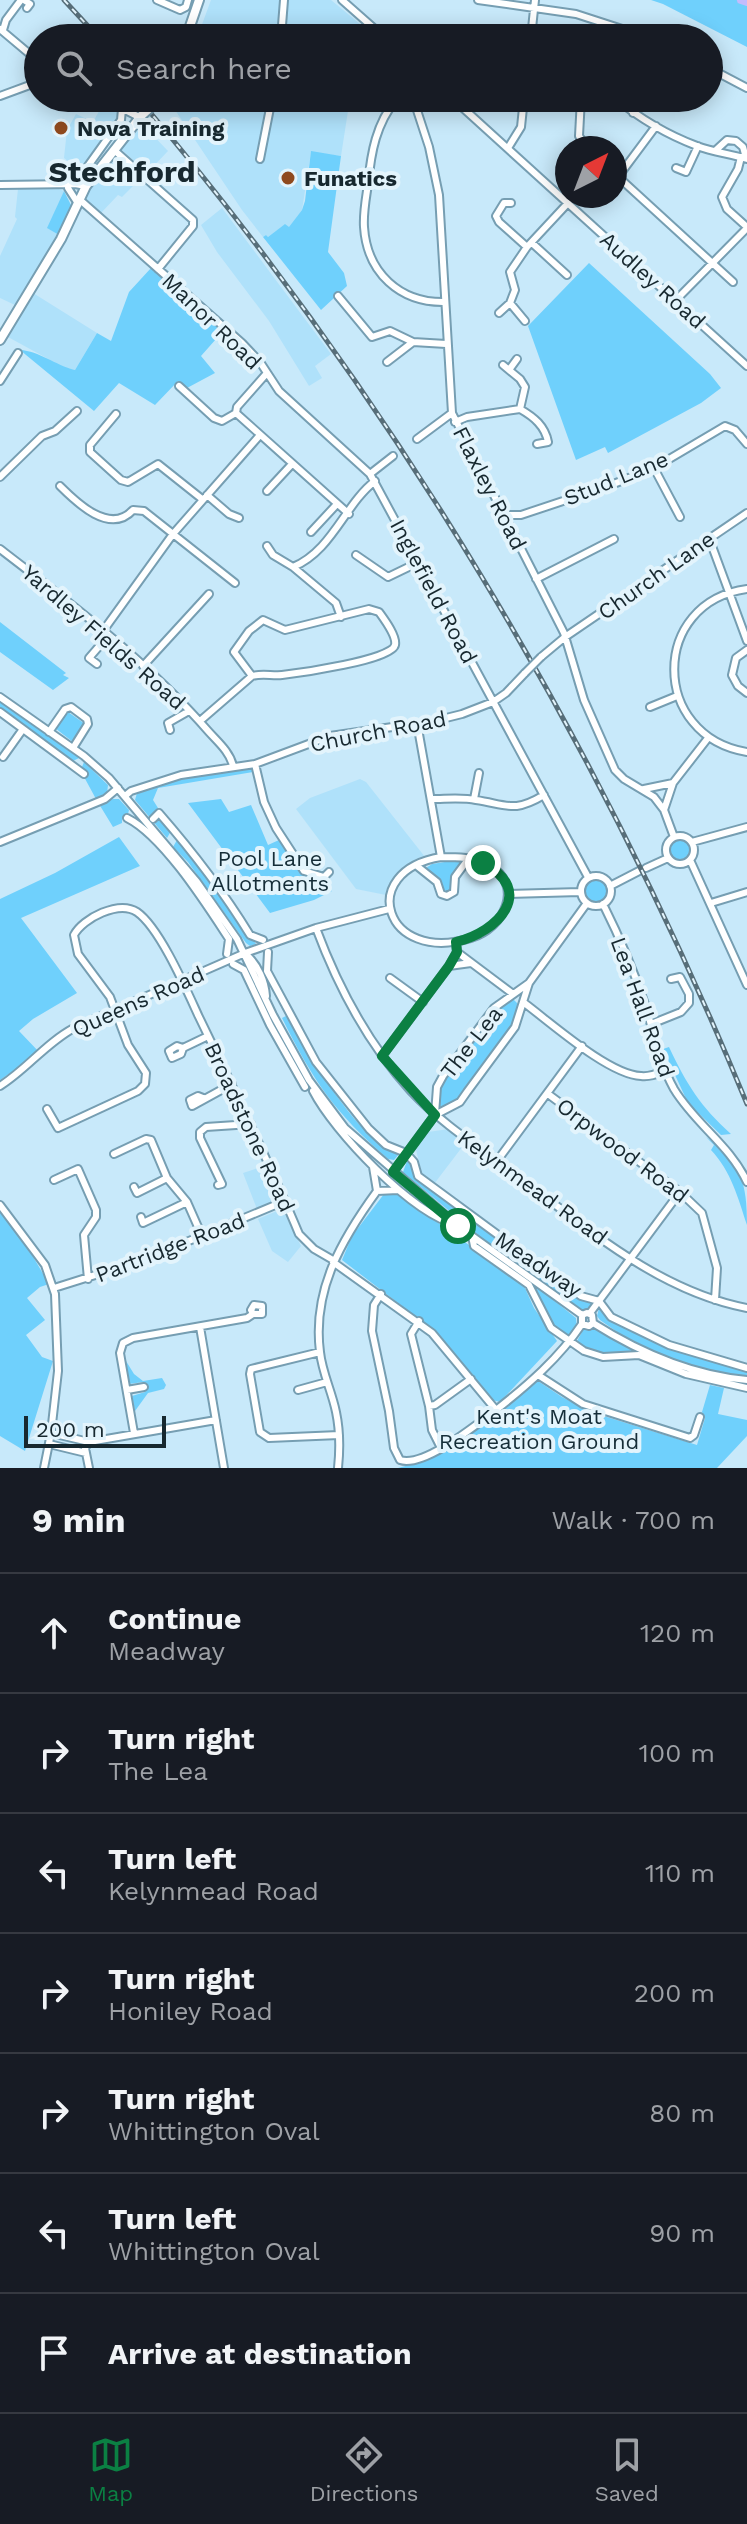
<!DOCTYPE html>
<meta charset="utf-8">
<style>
:root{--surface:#171b24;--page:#20242c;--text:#f1f3f6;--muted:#9ea1a6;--line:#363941;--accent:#0b8043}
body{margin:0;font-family:"Work Sans",sans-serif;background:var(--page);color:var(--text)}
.compass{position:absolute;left:555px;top:136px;width:72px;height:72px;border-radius:50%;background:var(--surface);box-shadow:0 4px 20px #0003;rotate:42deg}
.scale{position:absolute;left:24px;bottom:20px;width:142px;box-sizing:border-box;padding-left:8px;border:4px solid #17282f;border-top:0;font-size:22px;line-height:28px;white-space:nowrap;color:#17282f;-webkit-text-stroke:6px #e3f4fc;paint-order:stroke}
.stop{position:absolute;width:24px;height:24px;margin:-18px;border:6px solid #0b8043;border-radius:50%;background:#fff}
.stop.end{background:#0b8043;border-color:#fff;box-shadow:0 2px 8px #0008}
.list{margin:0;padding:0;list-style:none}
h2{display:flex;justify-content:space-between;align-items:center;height:104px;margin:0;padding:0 32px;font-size:34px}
h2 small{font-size:26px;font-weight:400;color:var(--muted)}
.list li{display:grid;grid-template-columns:52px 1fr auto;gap:24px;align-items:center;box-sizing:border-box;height:120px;padding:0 32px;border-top:2px solid var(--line)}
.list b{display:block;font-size:30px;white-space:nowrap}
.list p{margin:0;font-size:26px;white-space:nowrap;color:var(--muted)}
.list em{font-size:26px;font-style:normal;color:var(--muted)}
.icon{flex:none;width:44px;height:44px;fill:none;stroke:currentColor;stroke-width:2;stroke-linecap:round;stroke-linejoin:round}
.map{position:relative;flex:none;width:747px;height:1468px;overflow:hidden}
.search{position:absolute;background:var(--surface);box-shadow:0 4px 20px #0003;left:24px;right:24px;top:24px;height:88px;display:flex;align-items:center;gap:20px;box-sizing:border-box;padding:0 28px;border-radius:44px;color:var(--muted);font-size:30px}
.sheet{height:944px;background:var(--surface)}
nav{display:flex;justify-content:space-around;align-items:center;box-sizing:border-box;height:112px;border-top:2px solid var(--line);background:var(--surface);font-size:22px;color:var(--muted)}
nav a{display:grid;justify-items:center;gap:4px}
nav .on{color:var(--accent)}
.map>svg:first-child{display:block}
</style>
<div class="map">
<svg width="747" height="1468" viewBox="0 0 747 1468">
<rect width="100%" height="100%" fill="#c8e9fa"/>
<path fill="#afe1fa" d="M211 0H331L366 29 372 38H197Z
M176 98H350L341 156 311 152 302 210 289 228 284 225 268 237 266 235 263 237 242 210 171 104Z
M103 104 117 111V117L80 170 64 158 67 130 76 114 93 122Z
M143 125 168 151 147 173 121 149Z
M115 160 140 179 122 197 118 195 101 213 84 197Z
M56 188 64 191 48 228 59 235 15 305 0 298V256L17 219 15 217 18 189Z
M222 208 331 354 315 366 322 378 309 386 269 321 217 252 201 225Z
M33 293 97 333 75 370 63 367 8 337Z
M360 779 366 782 425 857 401 872 386 895 356 889 296 809 310 798Z
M449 1129 466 1142 434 1184 422 1174 416 1150 428 1132Z
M264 1166 273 1184 275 1200 257 1209 243 1173Z
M277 1211 284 1212 301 1246 288 1262 272 1251 258 1219Z"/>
<path fill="#6fd0fc" d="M651 0H747V47L663 4Z
M311 151 341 156 328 252 344 273 347 286 321 310 263 237 266 235 268 237 285 224 289 227 302 210 305 201Z
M64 191 72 207 59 235 47 228Z
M589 263 710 374 721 388 701 403 608 453 605 447 576 460 528 326Z
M151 268 224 330 201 356 215 373 187 388 178 381 155 405 119 383 94 411 20 350C39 351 55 365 75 370L97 333 111 341 129 292Z
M0 622 66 673 63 675 69 678 53 690 0 652Z
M0 702 79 758 73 761 0 709Z
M68 712 85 724 73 742 55 728Z
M84 762 108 785 107 794 96 799 83 775 86 772 82 767Z
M250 768 253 772 158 788 153 800 158 808 150 817 155 823 160 819 171 831 167 838 135 800 137 793 182 778Z
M113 799H119L129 810 128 814 122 817V823L113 827 99 804Z
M221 799 229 812 251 805 268 845 279 840 300 872 332 891 314 900 270 913 188 803Z
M119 837 140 866 21 918 77 993 33 1019 19 1031 40 1053 0 1080V899L55 873Z
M669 850a11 11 0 1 1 22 0a11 11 0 1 1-22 0Z
M177 840 180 841 256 944 250 946 246 943 188 862 173 847Z
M451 861H459L462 865 453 878 452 891 445 895 426 868 432 864Z
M584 891a12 12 0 1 1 24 0a12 12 0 1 1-24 0Z
M513 999 519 1005 511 1026 459 1098 452 1104 438 1110 434 1102C443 1078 489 1009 513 999Z
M286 1016C312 1056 344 1118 383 1146 388 1150 394 1150 399 1154L394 1160 388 1159C335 1113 313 1081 282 1018Z
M669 1047C687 1085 700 1106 731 1134L721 1135 688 1103 663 1049Z
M706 1137C742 1163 747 1184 747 1225 738 1198 731 1171 711 1150L714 1145Z
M407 1161 410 1162 419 1181 552 1278 590 1300 592 1305 588 1310H582L491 1246 403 1172Z
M384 1194H398L501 1268 525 1288 534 1308 557 1341 500 1402 492 1400 437 1333 342 1260 352 1236Z
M0 1212 28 1248 49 1284 40 1287 27 1298 45 1320 26 1335 42 1357 53 1361 25 1451 0 1436Z
M536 1286 576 1318 577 1328 569 1337C552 1330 539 1304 536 1286Z
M599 1308 608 1318 643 1337 704 1360 747 1370V1377L704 1369 669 1358 630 1341 600 1320 597 1316Z
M594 1328C643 1355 692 1375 747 1384V1387L686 1372 633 1352 610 1354 580 1347 577 1341 583 1330Z
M126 1361 134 1374 143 1381 162 1378 166 1385 164 1389 148 1393 135 1411 132 1396 145 1392 143 1382 129 1384Z
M538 1381 562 1397 594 1413 697 1445 705 1418 702 1412 710 1385 724 1388 718 1414 747 1420V1436L717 1468H398L431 1459Z"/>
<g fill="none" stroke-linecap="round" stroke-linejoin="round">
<path stroke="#c3bcfc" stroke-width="8" d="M741 0 747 2"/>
<g stroke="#769eb2" stroke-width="10">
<path id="minor" d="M24 0 30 4 27 8
M157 0 180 10 186 7 188 0
M342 0 385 38
M478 0 576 14 650 38
M0 29 38 61
M3 30 6 20 21 0
M281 38 284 0
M531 38 535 0
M709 68 747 88
M709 90 718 73
M0 96 38 82
M102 98 139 117
M397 98C376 124 371 152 368 184 366 198 363 213 364 227 367 273 400 303 445 302
M413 98 429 147 439 195 452 413 564 633 584 700 615 770 624 779 654 797 664 810 674 837
M452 98 747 366
M581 98 579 136 587 148
M615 98C639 118 668 135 697 146 713 152 731 154 747 159
M633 113 636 106V98
M508 148 521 127 524 98
M114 150 193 220V226L158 269
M715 151 727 140 736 141 743 147 746 158
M741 157 738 169 722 197 727 209 747 227
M260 159 272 98
M676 168 686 172 698 146
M615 174 733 282
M618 177 656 126
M69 184 68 188 77 202
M75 184 121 120 122 109
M0 185 75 184 86 186
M79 199 242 343 260 362 279 391 370 474 588 877
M511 203H504L496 216 499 222 527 247
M532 243 567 275
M338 296 372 337 390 331 413 342
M676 300 747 228
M499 313 510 303
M525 321 510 303 515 290 510 272 527 247 568 203
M387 362 413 342 446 344
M503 365 520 379 525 387 520 409
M509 370 517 359
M0 381 18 353
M179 386 214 418 222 421 236 413 237 407 267 373
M236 413 349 514
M116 414 90 445V452L121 480 128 482 158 464 202 499
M455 422 467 417 520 409C534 417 545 426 548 442L537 444
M417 439 452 413
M654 468 680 517
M370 474 393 456
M0 477 42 436 55 431 77 411
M60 486C77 503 110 535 133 510L144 511 235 583
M267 491 292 464
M207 495 229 514 239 518
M505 515H521L611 485 654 468 725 426 735 430 747 444
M311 532 337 504
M709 538 747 641
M267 546 273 555 293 567C332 551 345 504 375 481
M0 549C73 605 148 662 209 732 218 742 230 752 233 766
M356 555 388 577 417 563
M293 567 336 603 341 617
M536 579 614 539
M747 589C650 602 650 736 747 752
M103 631 173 534 260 435
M747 650 736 658 732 675 738 686 747 693
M541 657 565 637 747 513
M97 664 89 658 108 636
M143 666 209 594
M0 697 84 756 109 778 197 882 237 939 273 1015 309 1080 345 1128 458 1226 582 1315 587 1313 592 1315 593 1323 589 1326 582 1324V1315
M650 707 677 696
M0 712 84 774
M200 721 252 676 234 652 249 631 263 620 285 630 369 609 379 612C384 619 397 636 395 645 392 660 299 673 282 675 272 676 262 673 252 676
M417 723 441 857
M170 730 168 723 189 711
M49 732 65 709 71 707 87 719 88 724 73 748
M3 757 23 729
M255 764 264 802 276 828 304 871 324 877 329 872
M644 789 673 783
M125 796 131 791 181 775 255 764 330 736 434 721 462 714 493 702 506 693 525 673
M431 799C446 799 462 797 476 800 508 805 514 813 544 795
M474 799 479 773
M664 810 673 783 708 738
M127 818C163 836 206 904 229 939L227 954
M153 819 159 813C193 852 223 891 250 935L263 940
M666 850a14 14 0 1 1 28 0a14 14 0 1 1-28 0Z
M0 842 105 799 118 788
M692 842 747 827
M441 857C457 857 474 857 489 865 525 886 504 928 471 938 384 965 356 871 441 857Z
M690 860 747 985
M417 866 437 882 441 894 447 896 454 892 455 877 469 858
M646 868 668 858
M581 891a15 15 0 1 1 30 0a15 15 0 1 1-30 0Z
M610 886 641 870
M508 894 580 892
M711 903 747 892
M603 904C620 938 634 971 646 1007 654 1035 660 1064 674 1089 695 1124 730 1145 747 1182
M316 928C338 987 368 1044 411 1091 442 1124 480 1148 516 1175 587 1228 658 1291 747 1308
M268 952 267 971 316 1062 369 1129 386 1145 406 1153 414 1162 418 1176 581 1296 599 1301 611 1317 669 1345 747 1368
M457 952 513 994
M248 956C258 966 265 981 266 996
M233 964 244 970 270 1025 305 1087
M449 966 471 963
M390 978 423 1002
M523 1002C550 1022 609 1075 641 1076 650 1077 657 1074 665 1071
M651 1024 681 1012 689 1003V994L680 977 671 979
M183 1048 181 1054 172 1058 169 1051 177 1046 183 1048 208 1036
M382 1056 449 966 457 952 456 942
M0 1086C27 1069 46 1043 74 1028L245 953 316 928 389 909
M313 1091C334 1132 412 1214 457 1225
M548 1094 680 1192 702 1213 717 1268 715 1300
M203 1098 198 1096 190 1100 192 1106 232 1084
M47 1109 58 1128 138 1091 145 1084 146 1073 128 1045 110 997 78 954 74 935C83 918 119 900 137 912 160 928 187 991 199 1017 234 1089 268 1160 299 1234L314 1249 333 1260
M435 1114 437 1087 443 1076 494 1008 529 983
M114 1154 146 1139 151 1140 167 1178 187 1202 202 1236
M497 1161 582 1046
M373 1167 377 1191
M393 1172 435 1115 460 1102 467 1092 515 1027 529 983 587 903
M54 1180 78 1169 96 1210V1217L84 1235 88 1279
M218 1185 222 1184 200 1138V1132L206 1127 251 1124
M134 1187 137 1193 167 1178
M377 1191 398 1190
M0 1205 45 1265 55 1294 58 1371 51 1433 44 1468
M141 1217 143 1223 187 1202
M472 1236 474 1246 529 1285 551 1328 584 1351 603 1357 639 1355 686 1374 747 1388
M333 1262 432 1333 496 1410C528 1385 559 1358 582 1324
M54 1288 143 1260 285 1201
M381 1294 374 1305 372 1331 389 1411 394 1448 400 1460C424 1468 477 1424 496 1410
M590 1313 680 1192
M419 1321 411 1334 429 1406 432 1430 441 1448
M593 1323C639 1352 692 1375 747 1380
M200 1327 224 1468
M320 1352 251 1369 250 1374 260 1432 269 1438 339 1435
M538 1375 583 1404 690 1438 694 1435 700 1417
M127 1390 144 1387
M298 1390 327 1382
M429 1406 435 1405 471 1379
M51 1433 89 1442
M134 1433 120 1353 123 1343 133 1338 247 1318 253 1314 251 1310 254 1305 262 1306V1314H253
M49 1444 86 1453
M89 1468 85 1448 89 1442 216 1420
M338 1468C340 1449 340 1431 336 1412 332 1392 322 1372 320 1352 312 1290 342 1239 377 1191"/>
</g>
<g stroke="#769eb2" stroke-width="12">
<path id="major" d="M186 38 199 0
M0 340 61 239 86 186 141 116"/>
</g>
<use href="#minor" stroke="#fff" stroke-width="6"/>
<use href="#major" stroke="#fff" stroke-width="8"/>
<g stroke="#576e79" stroke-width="5">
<path id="rail" d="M64 0 99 38
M138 98C393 398 597 740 747 1104"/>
</g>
<use href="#rail" stroke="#e3f4fc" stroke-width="2" stroke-dasharray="6" stroke-linecap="butt"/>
<g stroke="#769eb2" stroke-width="10" stroke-linecap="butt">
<path id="minor-bridge" d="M525 673 541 657"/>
</g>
<g stroke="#769eb2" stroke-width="12" stroke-linecap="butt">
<path id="major-bridge" d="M141 116 161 98"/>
</g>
<use href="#minor-bridge" stroke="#fff" stroke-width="6"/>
<use href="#major-bridge" stroke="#fff" stroke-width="8"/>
</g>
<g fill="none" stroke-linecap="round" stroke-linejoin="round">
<path stroke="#0b8043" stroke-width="10" d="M458 1226 393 1172 435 1115 382 1056 449 966 457 952 456 942C498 932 537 891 483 863"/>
</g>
<g fill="#8f4a1f" stroke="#e3f4fc" stroke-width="3">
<circle cx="61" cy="128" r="8"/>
<circle cx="288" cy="178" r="8"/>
</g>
<g text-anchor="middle" stroke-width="8" stroke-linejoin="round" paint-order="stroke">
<g font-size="22" font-weight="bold" fill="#17282f" stroke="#e3f4fc" text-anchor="start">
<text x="77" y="136">Nova Training</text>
<text x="304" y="186">Funatics</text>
</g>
<g font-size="22" fill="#17282f" stroke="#e3f4fc">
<text transform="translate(653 280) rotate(42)" y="8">Audley Road</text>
<text transform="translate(212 321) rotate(44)" y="8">Manor Road</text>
<text transform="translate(616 478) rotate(-22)" y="8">Stud Lane</text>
<text transform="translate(490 488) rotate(63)" y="8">Flaxley Road</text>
<text transform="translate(656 575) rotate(-35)" y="8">Church Lane</text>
<text transform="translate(434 591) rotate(62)" y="8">Inglefield Road</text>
<text transform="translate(104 637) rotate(41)" y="8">Yardley Fields Road</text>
<text transform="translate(378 731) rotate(-11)" y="8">Church Road</text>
<text transform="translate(138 1001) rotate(-24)" y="8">Queens Road</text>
<text transform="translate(643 1007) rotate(70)" y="8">Lea Hall Road</text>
<text transform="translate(471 1042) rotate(-52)" y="8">The Lea</text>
<text transform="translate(250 1127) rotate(65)" y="8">Broadstone Road</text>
<text transform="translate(623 1150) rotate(37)" y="8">Orpwood Road</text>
<text transform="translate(533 1187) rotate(36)" y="8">Kelynmead Road</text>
<text transform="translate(170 1247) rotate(-21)" y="8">Partridge Road</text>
<text transform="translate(539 1264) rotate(34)" y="8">Meadway</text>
</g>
<g font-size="22" fill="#152d38" stroke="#e3f4fc">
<text x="270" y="866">Pool Lane<tspan x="270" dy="25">Allotments</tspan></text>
<text x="539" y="1424">Kent's Moat<tspan x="539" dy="25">Recreation Ground</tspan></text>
</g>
<g font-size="30" font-weight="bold" fill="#17282f" stroke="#e3f4fc">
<text x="122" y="182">Stechford</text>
</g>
</g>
</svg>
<svg class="compass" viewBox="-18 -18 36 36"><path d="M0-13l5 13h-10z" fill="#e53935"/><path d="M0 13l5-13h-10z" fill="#9ea1a6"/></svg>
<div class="scale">200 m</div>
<div class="stop" style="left:458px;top:1226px"></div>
<div class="stop end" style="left:483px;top:863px"></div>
<div class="search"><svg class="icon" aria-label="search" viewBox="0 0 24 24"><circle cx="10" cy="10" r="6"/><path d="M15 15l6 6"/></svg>Search here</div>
</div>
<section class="sheet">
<h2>9 min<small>Walk · 700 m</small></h2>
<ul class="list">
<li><svg class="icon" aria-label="ahead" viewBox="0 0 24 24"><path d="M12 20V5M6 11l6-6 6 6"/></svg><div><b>Continue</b><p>Meadway</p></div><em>120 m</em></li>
<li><svg class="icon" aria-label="right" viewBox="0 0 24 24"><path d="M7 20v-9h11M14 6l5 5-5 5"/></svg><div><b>Turn right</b><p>The Lea</p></div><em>100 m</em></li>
<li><svg class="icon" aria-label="left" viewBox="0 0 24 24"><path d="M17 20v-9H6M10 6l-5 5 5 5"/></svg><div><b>Turn left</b><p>Kelynmead Road</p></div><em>110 m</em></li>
<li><svg class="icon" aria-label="right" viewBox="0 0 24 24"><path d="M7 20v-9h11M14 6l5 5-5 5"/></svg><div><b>Turn right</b><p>Honiley Road</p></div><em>200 m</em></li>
<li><svg class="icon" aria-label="right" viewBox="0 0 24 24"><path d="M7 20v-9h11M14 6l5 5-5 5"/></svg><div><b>Turn right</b><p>Whittington Oval</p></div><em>80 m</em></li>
<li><svg class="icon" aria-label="left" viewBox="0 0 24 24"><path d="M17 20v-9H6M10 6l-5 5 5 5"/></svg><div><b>Turn left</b><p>Whittington Oval</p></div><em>90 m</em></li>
<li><svg class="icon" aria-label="arrive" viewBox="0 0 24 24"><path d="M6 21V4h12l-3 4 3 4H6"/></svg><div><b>Arrive at destination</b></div></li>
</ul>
</section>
<nav>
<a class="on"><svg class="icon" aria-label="map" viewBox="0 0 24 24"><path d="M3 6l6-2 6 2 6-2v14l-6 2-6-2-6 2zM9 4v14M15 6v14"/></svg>Map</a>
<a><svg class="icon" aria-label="directions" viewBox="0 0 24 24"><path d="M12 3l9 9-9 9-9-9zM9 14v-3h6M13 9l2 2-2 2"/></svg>Directions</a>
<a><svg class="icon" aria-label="saved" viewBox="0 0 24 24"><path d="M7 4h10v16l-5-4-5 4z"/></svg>Saved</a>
</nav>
